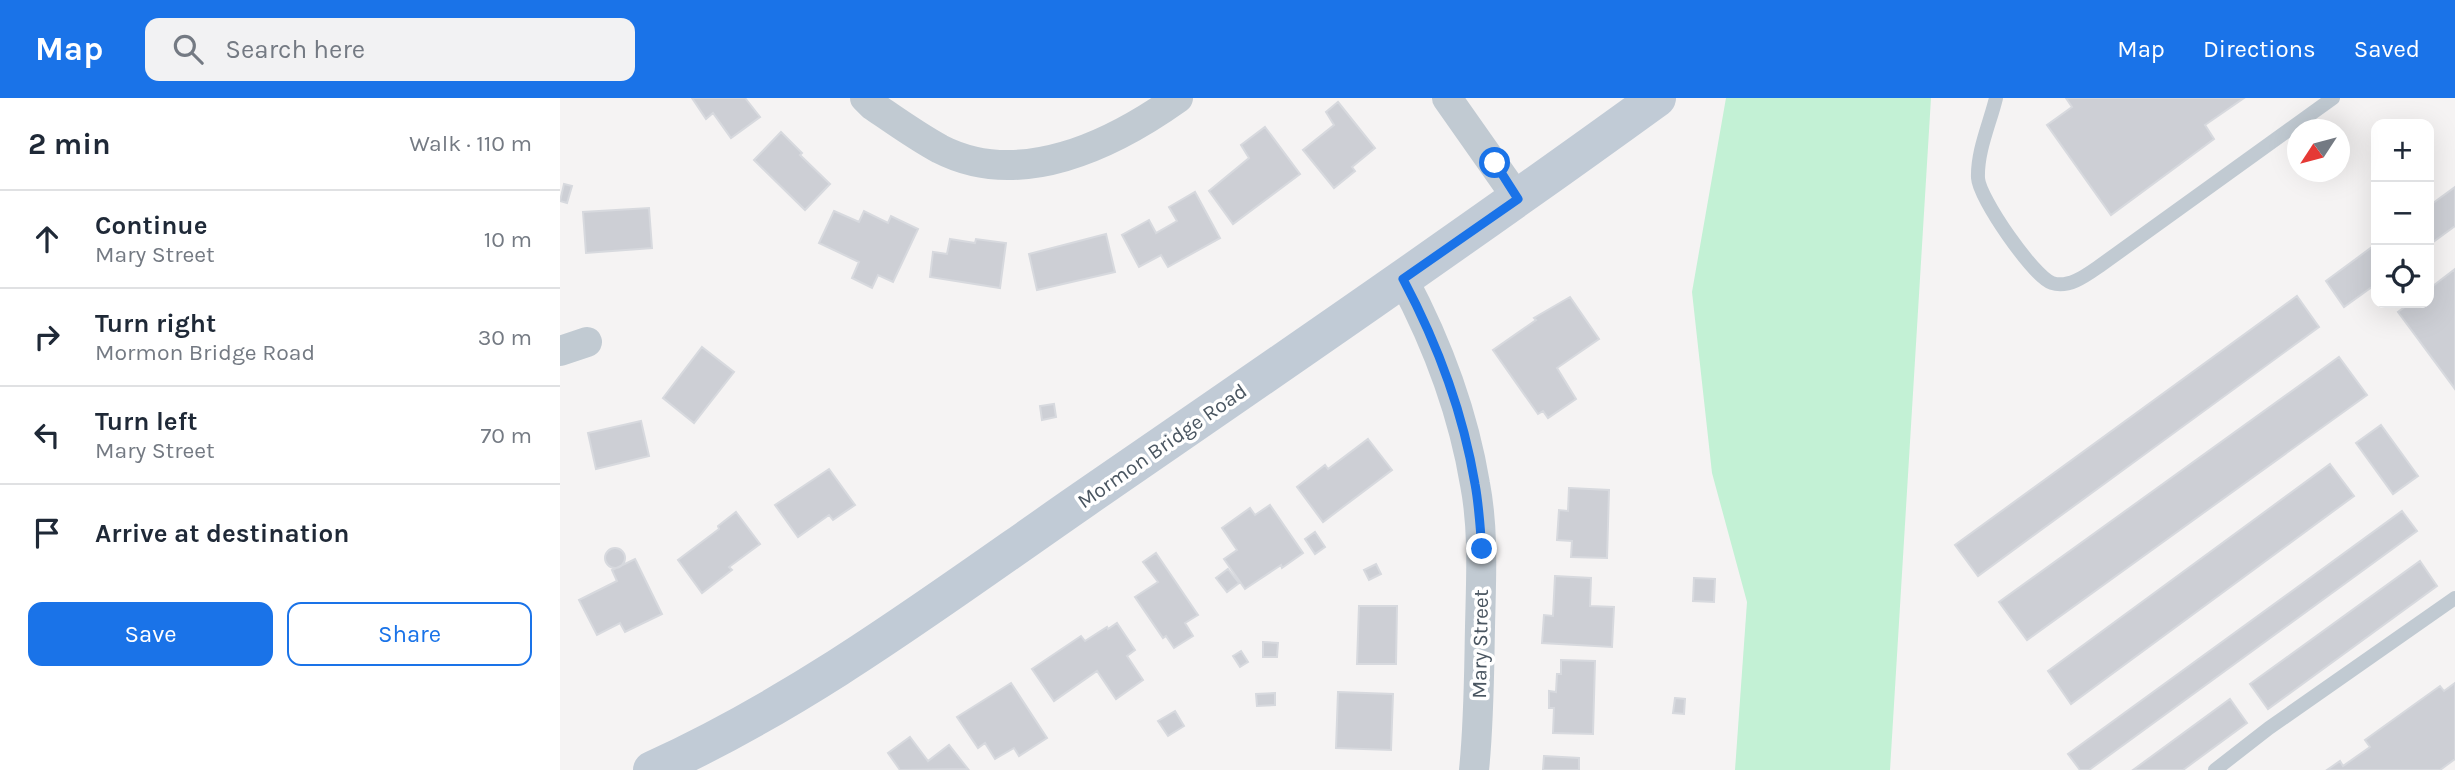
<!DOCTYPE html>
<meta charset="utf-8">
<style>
:root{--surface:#fff;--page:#f2f2f3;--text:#1f2937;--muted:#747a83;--line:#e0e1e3;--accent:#1a73e8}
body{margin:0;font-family:Karla,sans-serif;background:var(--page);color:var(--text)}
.controls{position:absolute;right:21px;top:21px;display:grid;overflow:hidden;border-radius:14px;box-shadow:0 7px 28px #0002}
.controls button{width:63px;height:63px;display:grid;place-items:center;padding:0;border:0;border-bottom:2px solid var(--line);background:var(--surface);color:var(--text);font:35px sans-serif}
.compass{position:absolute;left:1727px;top:21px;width:63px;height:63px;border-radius:50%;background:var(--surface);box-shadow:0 7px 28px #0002;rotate:234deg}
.stop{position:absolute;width:21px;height:21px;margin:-16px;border:5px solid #1a73e8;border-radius:50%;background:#fff}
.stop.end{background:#1a73e8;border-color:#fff;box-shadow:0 2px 7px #0008}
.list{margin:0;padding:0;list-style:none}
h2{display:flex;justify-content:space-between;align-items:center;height:91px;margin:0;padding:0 28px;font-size:30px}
h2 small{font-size:23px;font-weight:400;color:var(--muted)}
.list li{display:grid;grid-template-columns:46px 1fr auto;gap:21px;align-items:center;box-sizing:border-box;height:98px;padding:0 28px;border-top:2px solid var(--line)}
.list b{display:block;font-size:26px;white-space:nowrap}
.list p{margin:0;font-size:23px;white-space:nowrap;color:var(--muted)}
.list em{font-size:23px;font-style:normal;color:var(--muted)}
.actions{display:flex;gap:14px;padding:21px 28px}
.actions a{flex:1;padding:16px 0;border:2px solid var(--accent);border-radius:14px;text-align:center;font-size:24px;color:var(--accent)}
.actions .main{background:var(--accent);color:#fff}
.icon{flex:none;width:38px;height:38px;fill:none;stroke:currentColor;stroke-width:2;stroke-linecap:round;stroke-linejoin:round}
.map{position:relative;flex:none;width:1895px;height:672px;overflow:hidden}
header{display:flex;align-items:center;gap:42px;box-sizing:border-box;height:98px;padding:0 35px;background:var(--accent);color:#fff}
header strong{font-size:33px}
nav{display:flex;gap:38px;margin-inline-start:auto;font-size:24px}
.search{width:490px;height:63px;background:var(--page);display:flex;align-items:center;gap:18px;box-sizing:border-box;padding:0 24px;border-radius:14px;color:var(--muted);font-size:26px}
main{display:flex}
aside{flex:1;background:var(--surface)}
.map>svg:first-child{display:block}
</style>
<header>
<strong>Map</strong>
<div class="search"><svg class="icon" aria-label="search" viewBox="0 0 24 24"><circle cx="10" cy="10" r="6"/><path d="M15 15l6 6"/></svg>Search here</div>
<nav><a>Map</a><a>Directions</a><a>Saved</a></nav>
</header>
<main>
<aside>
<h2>2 min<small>Walk · 110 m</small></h2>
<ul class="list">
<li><svg class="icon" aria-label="ahead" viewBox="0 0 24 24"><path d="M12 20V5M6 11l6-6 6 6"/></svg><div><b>Continue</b><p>Mary Street</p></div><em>10 m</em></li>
<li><svg class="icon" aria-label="right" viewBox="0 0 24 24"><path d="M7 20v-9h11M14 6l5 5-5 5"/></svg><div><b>Turn right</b><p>Mormon Bridge Road</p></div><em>30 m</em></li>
<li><svg class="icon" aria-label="left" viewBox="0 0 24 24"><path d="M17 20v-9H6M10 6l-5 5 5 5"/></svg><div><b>Turn left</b><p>Mary Street</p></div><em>70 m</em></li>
<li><svg class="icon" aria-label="arrive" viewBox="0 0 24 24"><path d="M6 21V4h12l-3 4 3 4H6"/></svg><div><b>Arrive at destination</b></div></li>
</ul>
<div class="actions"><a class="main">Save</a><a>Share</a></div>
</aside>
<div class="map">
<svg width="1895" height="672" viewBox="0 0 1895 672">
<rect width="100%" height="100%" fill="#f5f3f3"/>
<path fill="#c3f1d5" d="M1166 0H1371L1330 672H1175L1187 504 1152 375 1132 194Z"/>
<path fill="#cdcfd5" stroke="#d7d9de" stroke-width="2" d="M132 0H185L200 19 171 40 153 15 146 21Z
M1506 0H1684L1645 27 1654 41 1551 117 1487 27 1512 9Z
M778 4 815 50 792 69 795 73 774 90 743 52 774 27 766 14Z
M705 29 740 76 673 126 649 93 689 60 681 47Z
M221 34 242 55 240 57 270 86 245 112 194 62Z
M4 86 12 88 7 105 0 103Z
M1895 89V128L1869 147V108Z
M635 94 660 140 608 169 601 157 579 169 562 137 589 122 596 135 617 123 609 109Z
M89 110 92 150 26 155 23 114Z
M274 113 299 124 304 113 328 125 331 118 358 131 333 184 318 177 312 190 292 180 299 164 259 145Z
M546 136 555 174 477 192 469 156Z
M390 141 415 145 416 141 446 145 440 190 370 179 373 154 387 156Z
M1816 146V186L1784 209 1766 183Z
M1895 171V291L1838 214 1850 205H1869V191Z
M1737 198 1759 229 1418 478 1395 447Z
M1010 199 1039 241 997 270 1016 301 988 320 983 313 978 316 933 252 976 222 974 220Z
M142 249 174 274 134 325 103 300Z
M1779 259 1807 297 1467 542 1439 504Z
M494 306 496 319 482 322 480 308Z
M81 323 89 358 36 371 28 335Z
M1821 327 1858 378 1833 396 1796 345Z
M808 341 832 372 763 424 737 389 765 367 768 371Z
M1770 366 1794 398 1511 606 1488 573Z
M269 371 295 407 273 422 269 417 238 439 215 407Z
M1009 390 1049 392 1047 460 1011 459 1012 443 997 442 999 412 1008 413Z
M710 407 743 455 722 470 721 467 685 491 664 461 677 452 662 430 690 410 695 417Z
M1842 413 1857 433 1529 672H1520L1508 656Z
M176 414 200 446 169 469 172 472 142 495 118 462 159 431 158 428Z
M755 434 765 449 755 456 745 441Z
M45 460a10 10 0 1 1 20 0a10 10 0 1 1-20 0Z
M596 455 638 517 625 525 633 538 614 550 606 538 603 540 575 499 598 484 583 464Z
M75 461 102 516 65 534 60 525 37 537 19 502 57 483 52 472Z
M1860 463 1877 488 1708 611 1690 586Z
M816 466 821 476 809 482 804 472Z
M668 471 679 485 667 494 656 480Z
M995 478 1031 480 1030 508 1054 509 1052 549 982 545 984 517 993 518Z
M1134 480 1155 481 1154 504 1133 503Z
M799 508H837L836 566H797Z
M557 525 575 552 567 558 583 582 556 601 537 573 494 603 472 571 521 538 525 543 547 529 548 531Z
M703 544 718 545 717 559H703Z
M681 553 688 564 680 569 673 558Z
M1001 562 1035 563 1033 636 993 635 994 610H989V593L996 594 997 576H1001Z
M451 585 487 640 459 658 454 650 435 661 425 645 418 650 397 619Z
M1895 585V661L1880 672H1767L1780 663 1783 668 1810 649 1805 642 1880 588 1884 593Z
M778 594 833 596 831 652 776 650Z
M715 595V607L697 608 696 596Z
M1115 600 1125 601 1124 616 1113 615Z
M1670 601 1687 625 1623 672H1573Z
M615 613 624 628 608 638 598 623Z
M350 639 368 663 389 647 408 671 340 672 328 655Z
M984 658 1019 660V672H983Z"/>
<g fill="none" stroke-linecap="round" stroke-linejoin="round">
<path stroke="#c1cad2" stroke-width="14" d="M1436 0C1430 25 1417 53 1418 80 1419 100 1473 178 1492 185 1509 191 1528 176 1541 167L1773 0
M1655 672 1709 630 1895 500"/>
<path stroke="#c1cad2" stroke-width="30" d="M305 0 312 7C334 22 356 38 380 51 460 92 552 47 618 0
M887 0 958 101
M843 181C877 245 903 314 915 386 924 433 921 481 920 529 919 577 919 624 914 672
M0 253 27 244"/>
<path stroke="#c1cbd6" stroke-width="38" d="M92 672C247 602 385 497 524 401 716 269 908 137 1097 0"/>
</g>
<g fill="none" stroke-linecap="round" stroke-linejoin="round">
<path stroke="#1a73e8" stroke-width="9" d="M922 451C920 429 919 407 915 386 903 314 877 245 843 181L958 101 935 65"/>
</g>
<g text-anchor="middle" stroke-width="7" stroke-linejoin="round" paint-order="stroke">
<g font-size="21" fill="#4a5661" stroke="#fff">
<text transform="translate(602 348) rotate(-35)" y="7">Mormon Bridge Road</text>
<text transform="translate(920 546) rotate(-89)" y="7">Mary Street</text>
</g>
</g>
</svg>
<div class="controls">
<button>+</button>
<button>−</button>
<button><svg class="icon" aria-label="locate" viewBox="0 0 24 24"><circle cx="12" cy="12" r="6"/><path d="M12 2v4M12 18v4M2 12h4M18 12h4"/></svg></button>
</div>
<svg class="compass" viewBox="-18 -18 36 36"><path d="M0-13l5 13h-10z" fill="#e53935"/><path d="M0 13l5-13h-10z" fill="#747a83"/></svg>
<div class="stop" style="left:935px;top:65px"></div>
<div class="stop end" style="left:922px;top:451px"></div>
</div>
</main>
